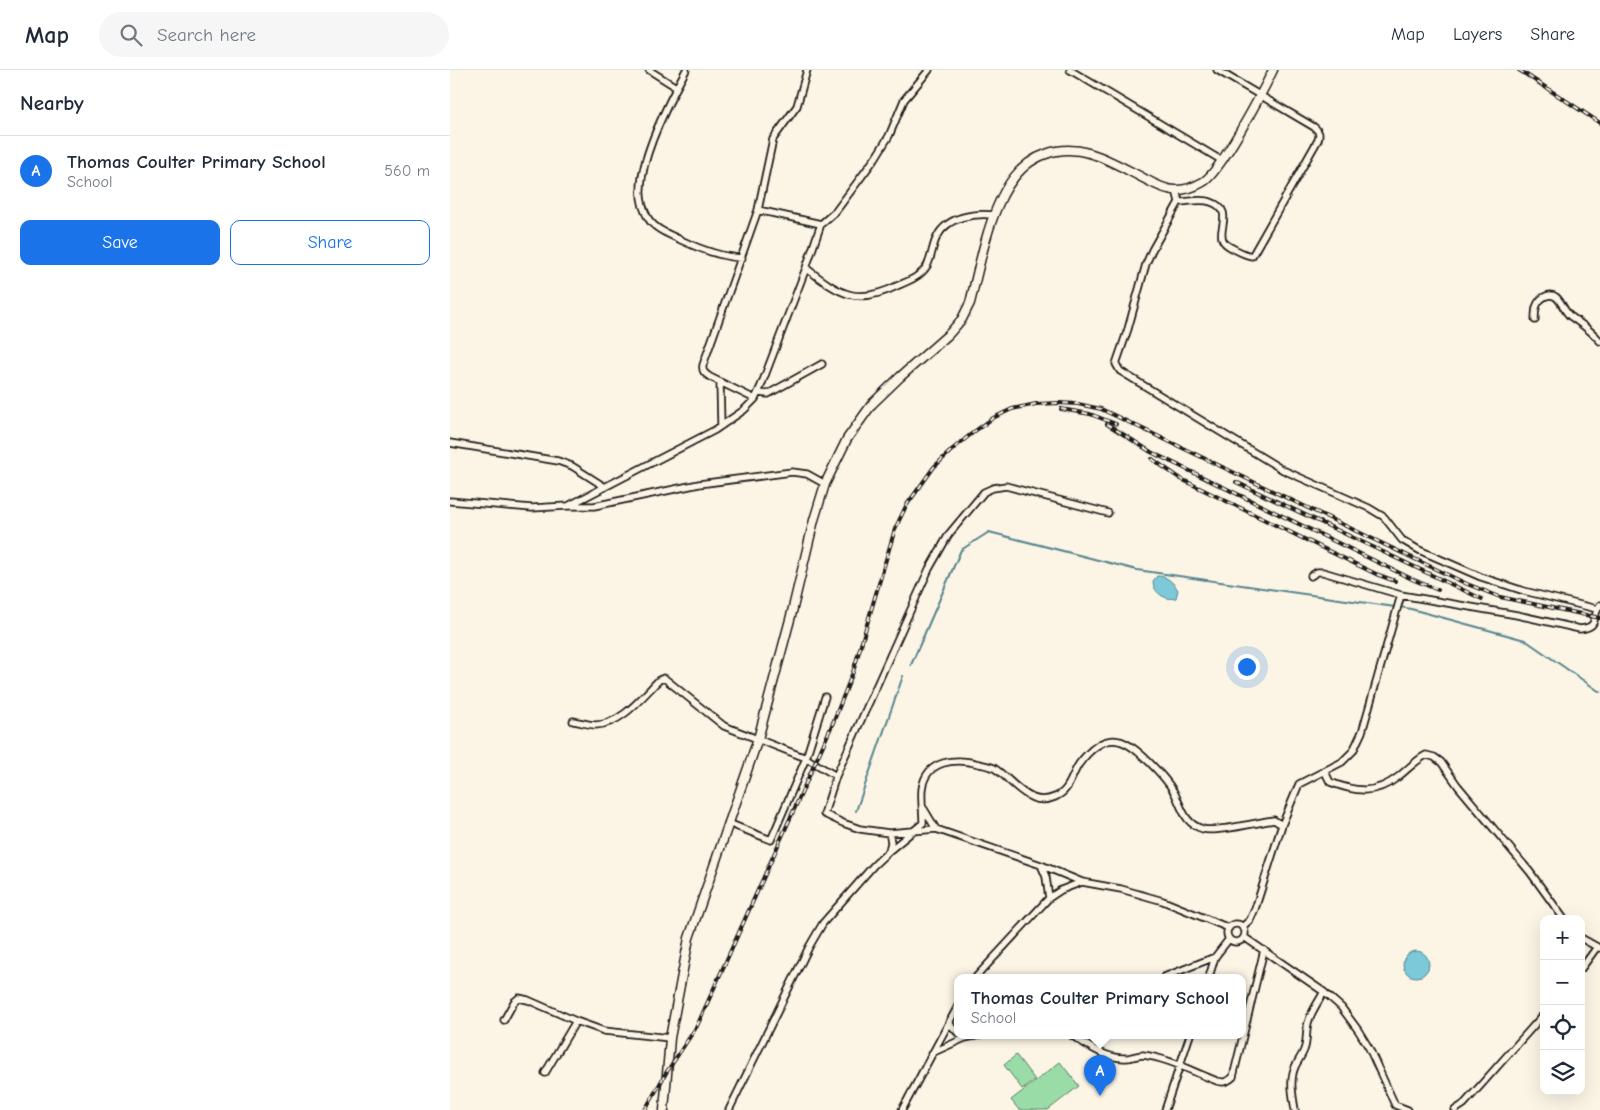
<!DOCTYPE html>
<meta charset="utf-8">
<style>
:root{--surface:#fff;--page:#f6f6f7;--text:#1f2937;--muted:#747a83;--line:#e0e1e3;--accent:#1a73e8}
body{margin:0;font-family:"Comic Neue",sans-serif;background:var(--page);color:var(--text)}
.controls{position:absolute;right:15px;bottom:15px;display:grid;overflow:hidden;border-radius:10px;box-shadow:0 5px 20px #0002}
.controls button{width:45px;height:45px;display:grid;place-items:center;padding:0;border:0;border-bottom:1px solid var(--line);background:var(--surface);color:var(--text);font:25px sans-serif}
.you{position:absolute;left:796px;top:596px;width:18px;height:18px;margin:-12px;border:4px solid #fff;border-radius:50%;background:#1a73e8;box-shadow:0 0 0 8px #1a73e833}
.badge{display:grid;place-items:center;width:32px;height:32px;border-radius:50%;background:var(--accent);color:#fff;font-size:16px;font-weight:700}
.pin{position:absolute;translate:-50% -41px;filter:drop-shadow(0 1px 2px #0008)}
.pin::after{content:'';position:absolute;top:26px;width:18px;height:15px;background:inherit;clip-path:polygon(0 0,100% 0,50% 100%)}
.popup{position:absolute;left:504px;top:904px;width:292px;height:65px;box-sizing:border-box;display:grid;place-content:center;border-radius:10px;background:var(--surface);filter:drop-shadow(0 1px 4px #0005);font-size:16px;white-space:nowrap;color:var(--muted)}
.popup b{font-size:19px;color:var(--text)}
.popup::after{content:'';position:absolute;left:50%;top:100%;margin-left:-10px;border:10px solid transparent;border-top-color:var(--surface)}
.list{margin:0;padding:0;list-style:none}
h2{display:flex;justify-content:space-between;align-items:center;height:65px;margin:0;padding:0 20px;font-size:21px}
h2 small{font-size:16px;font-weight:400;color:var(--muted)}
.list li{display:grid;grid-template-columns:32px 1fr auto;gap:15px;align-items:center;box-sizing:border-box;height:70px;padding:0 20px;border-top:1px solid var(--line)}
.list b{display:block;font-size:19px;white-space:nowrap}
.list p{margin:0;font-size:16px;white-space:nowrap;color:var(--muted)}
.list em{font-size:16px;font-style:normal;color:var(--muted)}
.actions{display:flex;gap:10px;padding:15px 20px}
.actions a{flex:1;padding:11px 0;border:1px solid var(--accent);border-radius:10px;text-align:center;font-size:18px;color:var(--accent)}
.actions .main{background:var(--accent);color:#fff}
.icon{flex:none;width:28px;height:28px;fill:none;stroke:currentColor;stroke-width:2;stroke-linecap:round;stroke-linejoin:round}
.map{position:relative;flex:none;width:1150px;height:1040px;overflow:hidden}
header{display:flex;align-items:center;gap:30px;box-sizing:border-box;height:70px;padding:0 25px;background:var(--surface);border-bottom:1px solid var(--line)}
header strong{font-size:24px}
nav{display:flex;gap:28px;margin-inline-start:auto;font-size:18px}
.search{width:350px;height:45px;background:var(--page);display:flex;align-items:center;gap:12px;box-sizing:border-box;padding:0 18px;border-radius:28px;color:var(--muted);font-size:19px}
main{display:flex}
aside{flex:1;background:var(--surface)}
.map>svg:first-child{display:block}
</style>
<header>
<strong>Map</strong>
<div class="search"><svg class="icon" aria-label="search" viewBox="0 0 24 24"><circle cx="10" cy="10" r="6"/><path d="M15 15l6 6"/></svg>Search here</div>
<nav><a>Map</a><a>Layers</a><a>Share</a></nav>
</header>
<main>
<aside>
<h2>Nearby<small></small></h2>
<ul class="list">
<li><span class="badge">A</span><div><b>Thomas Coulter Primary School</b><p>School</p></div><em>560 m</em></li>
</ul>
<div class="actions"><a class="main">Save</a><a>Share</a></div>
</aside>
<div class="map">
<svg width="1150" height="1040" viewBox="0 0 1150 1040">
<rect width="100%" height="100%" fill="#fcf5e5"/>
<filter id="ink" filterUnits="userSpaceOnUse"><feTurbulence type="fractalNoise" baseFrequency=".02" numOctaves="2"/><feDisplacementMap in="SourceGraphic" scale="10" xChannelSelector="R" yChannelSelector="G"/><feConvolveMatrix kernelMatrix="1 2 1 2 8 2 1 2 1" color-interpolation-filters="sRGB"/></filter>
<g filter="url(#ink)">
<path fill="#99dca8" stroke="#5a7c62" d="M566 985 585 1010 572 1019 554 995Z
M610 992 629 1016 598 1040H569L561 1030Z"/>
<path fill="#7bcad9" stroke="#55848d" d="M707 506C717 506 723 512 728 520L726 528C715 531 703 522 703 511Z
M953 894a13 13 0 1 1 26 0a13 13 0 1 1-26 0Z"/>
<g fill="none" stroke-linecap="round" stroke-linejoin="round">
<path stroke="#55848d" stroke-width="2" d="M950 537 961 539 1075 570 1150 622
M461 595 511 480 539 462 687 500 945 537
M406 741 453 606"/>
<g stroke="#1c1c1c" stroke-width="9">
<path id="street" d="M199 0 226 17
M236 0C219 31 192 83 191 118 190 128 193 139 198 148 205 160 221 165 233 171 250 179 273 187 292 188
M620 0 771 90
M726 120 729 132 702 180 696 194 678 259 666 294 670 301 833 400 919 438 934 447 952 470 969 480 1031 507 1074 521 1147 539
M729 132C739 132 751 128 761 132 786 141 765 161 774 172 776 175 780 177 784 179 790 182 795 185 802 186L868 70C870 64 869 61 864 57L767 0
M308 140 371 154
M356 198C391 225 407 236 449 215 459 211 471 206 477 196 482 187 482 176 487 167 497 146 525 143 544 145
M1085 250C1085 246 1085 239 1087 235 1090 228 1099 222 1106 227 1112 232 1114 241 1120 246 1131 254 1141 260 1150 271
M270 312 271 356
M308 323 318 324 372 294
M305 329 260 307C254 303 252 301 253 295L308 140 323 69 347 36 357 0
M0 373 108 391 122 396 155 417
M0 431 82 438 118 436 265 360 294 340 305 329 311 316 356 198 371 154 386 141 426 87 439 66 454 30 479 0
M120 436H144L249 414 342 402 357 404 375 414
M861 506 867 502H873L951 525 1067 545 1130 559C1150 557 1141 547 1150 535
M123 651C130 652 139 655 146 655 172 654 192 627 209 610L214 608 274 656 356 688 386 706 374 744 393 753 410 759 439 763 486 759 591 795 632 812 671 819 713 831 779 858
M875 702 880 712C905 722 925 725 948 707 958 699 965 691 976 685L984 687 991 692 1008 716 1080 802 1114 849
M386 706 479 499 499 464 534 422 543 418 556 416 658 443
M474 739 486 759
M278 753 321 770 356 688 375 627
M439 781 473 753C473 742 471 730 472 719 476 689 506 688 529 694 534 695 540 696 544 698 557 706 568 722 583 728 591 731 598 730 605 727 620 721 621 706 629 694 638 682 653 667 669 671 685 674 716 708 724 722 732 737 734 754 753 759 764 763 809 752 824 750L832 755
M591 795 596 807 599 828
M777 863a9 9 0 1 1 18 0a9 9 0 1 1-18 0Z
M792 857 800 850 805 839 832 755 849 714 892 692 903 681 912 662 951 525
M794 867 874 922 891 937 908 960 919 978 945 1035 958 1040
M1131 868 1149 878
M1131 899 1147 877
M526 907 599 828 611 820 632 812
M714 907 765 887
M759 907 765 887 779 869
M54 950 64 932 69 928 78 930 126 951
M499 953 508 963
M621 965C637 975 654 988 674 988 680 989 686 985 693 985 718 988 743 1002 767 1011 774 1013 777 1012 783 1007L814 880
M484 982 515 968 530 965
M95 1003 126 951 154 961 220 968
M279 1040 359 877 373 853 424 795 439 781 441 772 439 763
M452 1040 508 936
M715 1040 740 965
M845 1040C843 1026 839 1011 845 997 848 990 853 985 855 977 857 969 856 961 858 953 861 942 868 932 874 922
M1005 1040 1014 1034 1094 944"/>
</g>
<g stroke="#1c1c1c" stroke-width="11">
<path id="secondary" d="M214 1040 220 968 239 868 308 669 342 542 364 450 375 414 397 369 422 334 450 307 499 264 512 249 520 233C528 202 535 164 548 135 558 112 572 92 596 84 632 71 663 93 695 109 704 114 717 121 727 120 735 120 746 116 753 112 770 103 813 21 823 0"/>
</g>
<use href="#street" stroke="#fcf5e5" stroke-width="5.5"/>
<use href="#secondary" stroke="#fcf5e5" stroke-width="8"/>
<g stroke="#1c1c1c" stroke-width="4">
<path id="rail" d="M1069 0 1150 53
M611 339 640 344 666 354
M657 354 701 382 964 510 988 520
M702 389 731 409 926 504 945 511
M786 412 1032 529
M195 1040 216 1003 247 956 382 655 403 602 437 486 445 459 456 436 484 397 504 378 525 361 543 348 562 339 586 334 609 333 628 334 651 339 1017 514 1050 527 1150 548"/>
</g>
<use href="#rail" stroke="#fcf5e5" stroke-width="2" stroke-dasharray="5.5" stroke-linecap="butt"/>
</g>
</g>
</svg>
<div class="controls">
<button>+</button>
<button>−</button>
<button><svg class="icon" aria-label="locate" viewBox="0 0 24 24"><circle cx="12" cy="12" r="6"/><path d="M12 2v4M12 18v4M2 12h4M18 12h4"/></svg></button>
<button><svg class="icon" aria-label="layers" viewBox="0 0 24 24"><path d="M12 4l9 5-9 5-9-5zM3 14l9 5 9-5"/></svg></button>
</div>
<div class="you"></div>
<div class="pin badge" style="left:650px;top:1026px">A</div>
<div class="popup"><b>Thomas Coulter Primary School</b>School</div>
</div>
</main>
